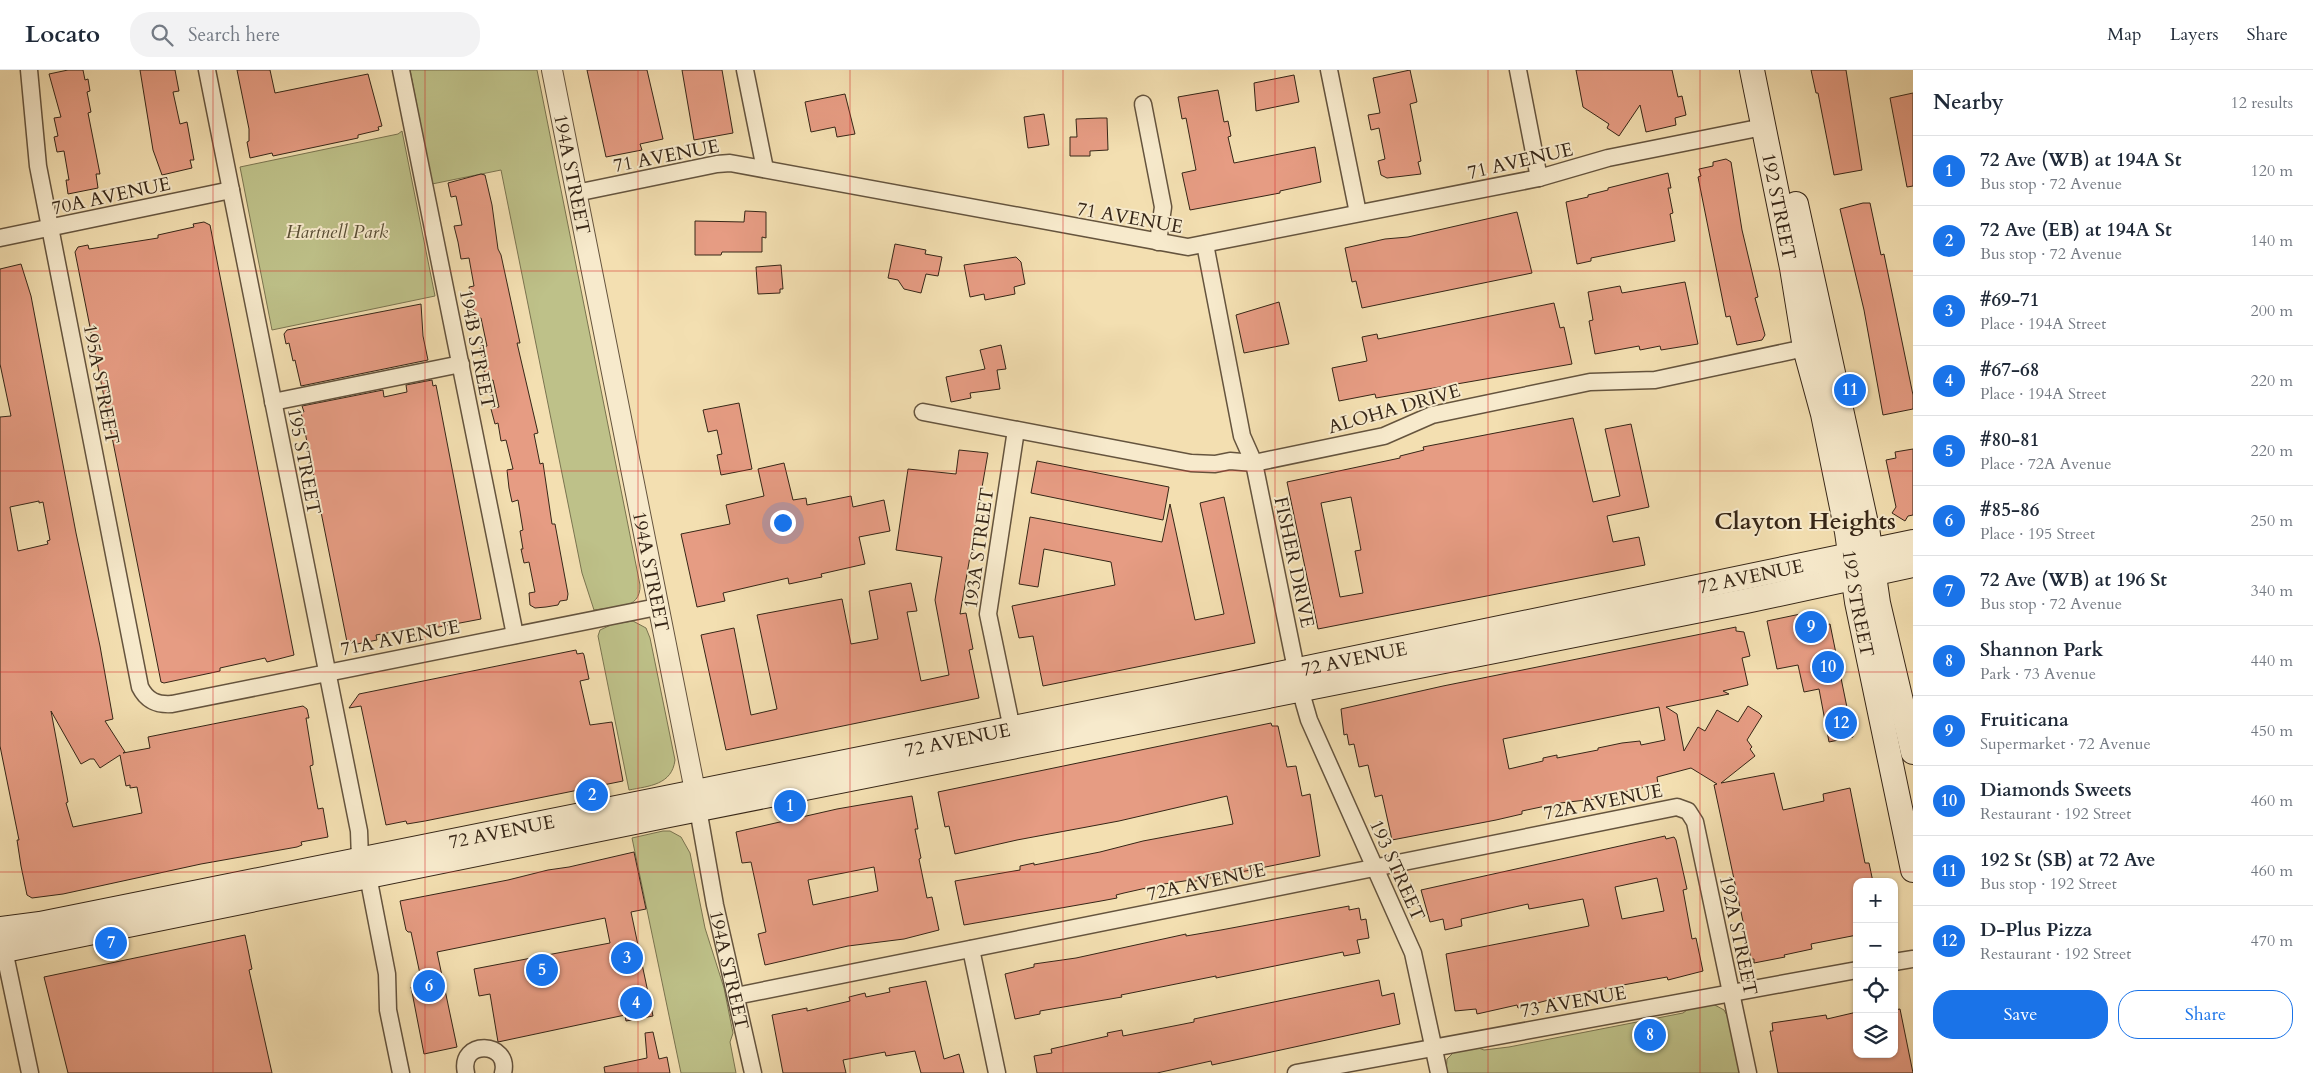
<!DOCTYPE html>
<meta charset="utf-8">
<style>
:root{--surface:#fff;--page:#f2f2f3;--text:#1f2937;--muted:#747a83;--line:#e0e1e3;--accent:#1a73e8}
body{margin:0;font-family:Cardo,serif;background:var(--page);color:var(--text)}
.controls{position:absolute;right:15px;bottom:15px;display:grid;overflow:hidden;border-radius:10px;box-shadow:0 1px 4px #0004}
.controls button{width:45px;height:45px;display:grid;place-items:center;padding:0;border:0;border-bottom:1px solid var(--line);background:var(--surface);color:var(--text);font:25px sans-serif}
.you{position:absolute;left:782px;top:452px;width:18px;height:18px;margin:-12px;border:4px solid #fff;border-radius:50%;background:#1a73e8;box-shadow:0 0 0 8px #1a73e833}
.badge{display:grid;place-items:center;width:32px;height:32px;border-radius:50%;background:var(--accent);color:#fff;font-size:16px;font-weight:700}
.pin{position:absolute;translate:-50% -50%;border:2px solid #fff;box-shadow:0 1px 5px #0006}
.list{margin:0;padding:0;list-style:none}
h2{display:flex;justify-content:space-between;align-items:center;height:65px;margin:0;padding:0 20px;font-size:21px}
h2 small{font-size:16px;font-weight:400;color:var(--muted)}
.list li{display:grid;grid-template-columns:32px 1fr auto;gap:15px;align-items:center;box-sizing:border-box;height:70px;padding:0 20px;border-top:1px solid var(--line)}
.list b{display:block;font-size:19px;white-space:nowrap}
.list p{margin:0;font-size:16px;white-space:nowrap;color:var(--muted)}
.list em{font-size:16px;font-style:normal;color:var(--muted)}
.actions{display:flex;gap:10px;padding:15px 20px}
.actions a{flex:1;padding:11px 0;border:1px solid var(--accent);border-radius:20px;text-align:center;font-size:18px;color:var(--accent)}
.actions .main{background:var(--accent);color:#fff}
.icon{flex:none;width:28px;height:28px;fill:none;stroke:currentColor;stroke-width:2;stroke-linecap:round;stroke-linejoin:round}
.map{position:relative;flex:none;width:1913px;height:1003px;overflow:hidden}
header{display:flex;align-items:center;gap:30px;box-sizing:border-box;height:70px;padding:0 25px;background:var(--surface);border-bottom:1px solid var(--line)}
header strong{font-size:24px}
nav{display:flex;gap:28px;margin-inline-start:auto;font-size:18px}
.search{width:350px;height:45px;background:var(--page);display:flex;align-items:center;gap:12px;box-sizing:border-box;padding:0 18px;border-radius:20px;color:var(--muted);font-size:19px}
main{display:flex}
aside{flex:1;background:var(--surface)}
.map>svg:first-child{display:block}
</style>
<header>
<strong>Locato</strong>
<div class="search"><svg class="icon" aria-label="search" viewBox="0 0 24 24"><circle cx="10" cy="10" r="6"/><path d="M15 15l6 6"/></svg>Search here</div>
<nav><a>Map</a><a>Layers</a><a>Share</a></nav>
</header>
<main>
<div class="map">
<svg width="1913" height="1003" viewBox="0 0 1913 1003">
<rect width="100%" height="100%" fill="#f3dfb1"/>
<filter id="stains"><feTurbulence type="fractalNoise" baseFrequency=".004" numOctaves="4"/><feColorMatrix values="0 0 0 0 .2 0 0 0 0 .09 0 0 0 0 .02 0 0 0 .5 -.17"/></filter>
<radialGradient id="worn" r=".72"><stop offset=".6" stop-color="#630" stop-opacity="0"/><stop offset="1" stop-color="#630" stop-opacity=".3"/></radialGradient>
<path fill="#bec189" stroke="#7a7450" d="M410 0H537L640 515C641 541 612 537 594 540L582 503 501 100 432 114Z
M402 61 435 226 272 260 240 97 398 64Z
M633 551 646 558 650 568 675 690C672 715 649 716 629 720L598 566 600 560 613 554Z
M663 761H670L681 767 690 783 705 858 724 918 733 963 730 972 736 1003H681L632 768Z
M1713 934 1724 940 1728 947 1740 1003H1446L1447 989 1455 981 1476 977 1484 980 1509 977 1683 943 1691 937Z"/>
<path fill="#e69c83" stroke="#362617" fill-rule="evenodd" d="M68 0H83L85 10 88 9 90 21 87 22 91 42 88 43 100 104H96L98 118 68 124 66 110H69L64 81 57 82 54 67 58 66 54 48 61 47 49 4Z
M140 0H175L179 21 173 22 180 54 187 52 194 90H190L192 98 162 105 153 80Z
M237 0H270L275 23 368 4 382 56 378 57 379 60 358 65V68L273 86 272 83 250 88 247 72 249 71V59Z
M587 0H647L663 69 640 74 642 80 606 87Z
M682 0H722L733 63 694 70Z
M1410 0 1417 32 1410 34 1421 91 1418 92 1421 104 1387 108 1381 105 1378 91 1385 89 1379 58 1371 60 1368 45 1380 43 1373 8Z
M1576 0H1672L1678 27 1682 26 1686 45 1675 48 1676 55 1646 62 1640 35 1619 66 1607 58 1609 54 1583 37Z
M1811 0H1846L1862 100 1834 105 1818 23H1816Z
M1294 5 1299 32 1256 41 1254 13Z
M1218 20 1224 52 1228 51 1231 66 1228 67 1234 93 1315 77 1321 112 1280 121V123L1190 140 1182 103 1196 100 1186 48 1182 49 1178 27Z
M1913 23V116L1907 117 1890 28Z
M845 24 855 64 837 67 835 57 811 62 805 32Z
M1044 44 1049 75 1028 78 1024 47Z
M1100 48H1107L1108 80 1090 81V86H1070V67H1077L1076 49Z
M1726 89 1731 92 1742 160 1758 227 1755 228 1765 265 1762 270 1737 275 1730 246 1726 247 1698 107 1701 106 1699 99 1713 96V92Z
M1668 103 1671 118H1668L1673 143 1670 144 1675 171 1591 188V191L1577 194 1566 132 1588 127V125L1608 120V118Z
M481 104 485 105 492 135 498 179 501 185 520 273H517L538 363 534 364 540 394 543 393 552 454H555L568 524 567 530 560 531 558 535 546 537 535 538 530 535 529 523 535 522 529 492 524 493 521 479H523L520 461 523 460 518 430 512 432 509 418 507 400 513 399 506 370 501 371 498 353 495 354 491 339 499 337 493 310 486 311 480 278 487 276 481 248 475 249 469 217 474 216 469 188 461 189 458 172 454 156 462 155 456 126 451 127 448 113Z
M1863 133H1870L1881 185 1884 184 1913 325V339L1883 345 1864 240 1840 139Z
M745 141 766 142V168L762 167V182H722L721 185H695V151L744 152Z
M1517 142 1532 203 1362 238 1356 211 1352 212 1345 178 1385 169 1408 167Z
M204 152 210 155 294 585 267 592 265 588 220 598V601L164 613 161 612 75 182 78 177 88 175 89 179 158 168V165L194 157 193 154Z
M895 174 926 180 925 184 942 187 938 206 926 204 921 223 904 219 898 210 888 208Z
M1016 187 1021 192 1025 214 1014 217 1015 224 985 230 984 224 970 227 964 195Z
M21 194 31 226 76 463 100 576 113 649 105 651 125 682 123 683 150 678 148 667 303 636 307 639 309 648H306L313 691V695L310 696 318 739 323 738 328 767 301 772 302 775 297 777 201 794 63 824 32 828 27 825 21 796 17 770H19L0 676V347L11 346 0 294V199ZM39 431V433L43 432 50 470 47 471 48 474 18 481 10 437ZM51 641 81 694 90 689H94L100 698 120 685 126 716 130 715V718L137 717 142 743 73 757 66 733 68 732Z
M781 195 783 219H780V223L758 224 756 197Z
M1685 212 1698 274 1661 280 1660 276 1640 280 1639 276 1595 284 1589 251 1593 250 1588 222 1620 216 1622 223Z
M1279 232 1289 274 1244 283 1236 245Z
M1554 233 1560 258 1564 257 1572 294 1376 328 1375 324 1339 331 1332 298 1367 291 1362 267 1377 264 1378 269Z
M421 234 423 266 428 290 301 316 295 290 293 291 289 273 286 274 284 264 287 260Z
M1001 275 1006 299 997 300 1000 319 970 323 971 328 951 332 946 307 985 299 980 280Z
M432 310 433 316 436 315 481 549 423 560 422 557 376 565 377 570 352 575 351 571 347 572 301 342H304L302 336 383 320 384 327 407 322 406 315Z
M739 333 752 399 721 405 717 385 722 384 717 360 708 362 703 340Z
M1573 348 1593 432 1620 426 1605 359 1631 354 1649 437 1607 446 1613 472 1639 467 1645 495 1318 559 1287 412 1400 388V386L1424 380 1423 377ZM1351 427 1361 480 1355 481 1363 523 1340 527 1321 433Z
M1913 379V445L1908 446 1905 451 1892 443 1896 437 1886 390 1896 388 1895 382Z
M959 380 988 383 960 544 966 543 973 579 969 580 979 628 726 680 701 565 734 558 751 645 777 639 757 545 842 529 851 574 878 569 869 521 911 513 917 541 907 542 921 611 949 605 935 530 942 487 896 480 908 399 956 404Z
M1037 391 1169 417 1163 450 1031 423Z
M784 393 793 430 806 428 807 435 851 426 853 437 884 430 890 461 859 467 865 494 821 504 822 507 789 514 788 508 723 523 725 531 697 537 681 464 730 454 726 435 764 426 758 399Z
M1224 427 1255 573 1043 616 1033 566 1019 568 1012 536 1115 515 1111 492 1044 479 1038 517 1019 514 1030 447 1162 472 1170 434 1195 550 1224 544 1200 433Z
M1810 542 1811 547 1823 545 1825 555 1830 554 1853 667 1829 672 1819 619 1804 622 1798 595 1777 599 1767 551Z
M1736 557V561L1744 562 1750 586 1742 588 1748 615 1723 621 1729 624 1666 637 1677 644 1684 681 1698 657 1705 661 1717 640 1738 652 1748 636 1759 643 1762 646 1747 670 1752 677 1750 679 1755 686 1721 713 1774 703 1783 740 1824 731 1823 724 1850 718 1865 793H1869L1873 812H1857V865L1811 874 1812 879 1784 885 1785 887 1754 893V889H1751L1714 715 1717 714 1691 698 1657 707 1658 714 1595 729 1560 733 1522 741V744L1496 750 1392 770 1382 725 1375 727 1368 695 1359 697 1354 674 1349 675 1347 664 1344 665 1341 639 1443 616ZM1659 637 1665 670 1641 675 1640 671 1622 673 1598 678V680L1557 688V685L1543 688V691L1509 699 1503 669Z
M576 580 577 584 583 583 584 585 589 609 580 611 590 655 612 652 623 711 425 751 407 754 406 751 386 755 361 636 349 638 359 624Z
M1271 653 1272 656H1278L1287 697 1296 696 1302 726 1310 724 1320 786 1191 812V810L1164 814 1124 823 1116 825 1117 828 1101 831 964 855 955 811 1020 800V796L1034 793V795L1100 782 1143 771 1233 754 1227 726 1119 751 1017 770 955 784 949 756 945 757 938 722Z
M912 726 918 759H915L921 788 919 789 927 828 932 827 939 860 904 869 848 876 765 895 758 864 766 862 751 792 742 793 736 762 837 739ZM874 797 878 821 813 835 808 810Z
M1665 766 1666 769 1674 767 1676 770 1687 819 1683 820 1692 869 1696 868 1703 901 1668 910 1667 907 1568 925 1518 938 1517 935 1477 944 1476 939 1455 941 1446 884 1589 856 1583 829 1529 839 1528 834 1461 849 1462 856 1445 860 1443 849 1430 852 1421 820ZM1657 808 1664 841 1622 849 1615 817Z
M634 782 646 839 631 842 653 946 626 951 625 945 498 972 490 924 479 926 474 899 610 873 605 848 437 882 457 977 424 984 411 917 416 916 415 905 420 904 411 862H408L406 860 400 831 508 810 548 800 569 797Z
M1349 836V840L1359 838 1361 850 1366 849 1369 868 1357 870 1360 883 1344 886 1343 882 1216 908V906L1121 925 1122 927 1040 941V944L1015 949 1005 904 1034 897V894L1076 888 1186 864V866L1221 860Z
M245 865 252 899 249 900 272 1003H68L44 907Z
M1379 910 1382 926 1394 923 1400 954 1212 995 1211 991 1157 1003H1037L1034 986 1052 983 1051 979 1108 966 1107 963 1122 960 1123 966 1194 952V949L1250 937Z
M926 911 944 989 959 984 964 1003H921L915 981 886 986 885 982 843 990 846 1003H783L772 945 807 938V941L850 931 849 927 865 923 866 927 890 922 889 918Z
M1900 939 1913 1003H1778L1770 961H1773L1772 953 1826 945 1827 949 1857 942V984H1894V940Z
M653 962 659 989 667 987 670 1003H605L604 997 647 988 645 963Z"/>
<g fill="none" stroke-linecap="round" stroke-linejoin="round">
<g stroke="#65543e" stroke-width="19">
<g id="minor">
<path d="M29 0 38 96 140 617C147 631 157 635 172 634L657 537"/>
<path d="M207 0 359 761 360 789"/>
<path d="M401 0 515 565"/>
<path d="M745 0 765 99"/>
<path d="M1329 0 1358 143"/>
<path d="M1518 0 1539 108"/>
<path d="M1143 34 1163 137 1158 172"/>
<path d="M576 123 717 94 730 93 1188 177 1539 108 1608 88 1763 57"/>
<path d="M0 168 231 120"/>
<path d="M1205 174 1242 366 1254 393 1296 599"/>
<path d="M273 332 461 294"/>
<path d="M923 342 1191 393 1215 394 1230 391 1254 393 1384 366 1432 345 1590 312 1655 310 1805 278"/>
<path d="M1300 619 1309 650 1413 883 1439 1003"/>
<path d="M1012 659 988 544 1016 360"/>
<path id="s1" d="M698 739 715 835 753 1003"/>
<path d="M368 806 387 904 388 940 401 1003"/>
<path d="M971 879 997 1003"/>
<path d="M4 880 30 1003"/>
<path d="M1894 892 1913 889"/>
<path d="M736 926 1677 737 1688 741 1695 752 1748 1003"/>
<path d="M466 1003C458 969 511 971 503 1003"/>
<path d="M1296 1003 1857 900"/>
</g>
</g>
<g stroke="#65543e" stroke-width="22">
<g id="tertiary">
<path id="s2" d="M552 0 698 736"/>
</g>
</g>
<g stroke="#362617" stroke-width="26">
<g id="secondary">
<path id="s3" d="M1752 0 1792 198 1805 278 1823 344 1847 462 1857 532 1913 800"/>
<path d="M1796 134 1867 458 1878 533 1913 682"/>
<path id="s4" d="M0 859 40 854 1173 626 1913 472"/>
<path d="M0 881 664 746 1746 531 1913 495"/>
</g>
</g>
<use href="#minor" stroke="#f7eacc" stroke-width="16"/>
<use href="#tertiary" stroke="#f7eacc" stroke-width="20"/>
<use href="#secondary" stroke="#f7eacc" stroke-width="24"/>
</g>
<path fill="none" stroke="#d62828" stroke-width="1" stroke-opacity="0.55" d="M213 0V1003M425 0V1003M638 0V1003M850 0V1003M1063 0V1003M1275 0V1003M1488 0V1003M1700 0V1003M0 201H1913M0 401H1913M0 602H1913M0 802H1913"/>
<g text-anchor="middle" stroke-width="4" stroke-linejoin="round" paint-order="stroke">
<g font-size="19" fill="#362617" stroke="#f7eacc">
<text transform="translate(666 85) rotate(-11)" y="7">71 AVENUE</text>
<text transform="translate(1520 90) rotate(-13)" y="7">71 AVENUE</text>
<text dy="7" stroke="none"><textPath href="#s2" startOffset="106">194A STREET</textPath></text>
<text transform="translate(111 125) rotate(-12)" y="7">70A AVENUE</text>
<text dy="7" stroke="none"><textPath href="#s3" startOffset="139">192 STREET</textPath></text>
<text transform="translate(1130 147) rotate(10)" y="7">71 AVENUE</text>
<text transform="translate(478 279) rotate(79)" y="7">194B STREET</text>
<text transform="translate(102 314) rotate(79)" y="7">195A STREET</text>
<text transform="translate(1394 338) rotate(-16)" y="7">ALOHA DRIVE</text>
<text transform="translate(305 391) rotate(79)" y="7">195 STREET</text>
<text transform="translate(978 478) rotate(-82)" y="7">193A STREET</text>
<text transform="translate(1295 492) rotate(78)" y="7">FISHER DRIVE</text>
<text dy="7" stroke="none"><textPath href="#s2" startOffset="511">194A STREET</textPath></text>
<text dy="7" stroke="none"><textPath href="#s4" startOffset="1786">72 AVENUE</textPath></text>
<text dy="7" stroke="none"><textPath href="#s3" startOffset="544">192 STREET</textPath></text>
<text transform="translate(400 567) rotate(-11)" y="7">71A AVENUE</text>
<text dy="7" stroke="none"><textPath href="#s4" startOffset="1381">72 AVENUE</textPath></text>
<text dy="7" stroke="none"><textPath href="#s4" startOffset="976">72 AVENUE</textPath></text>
<text transform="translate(1603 731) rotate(-11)" y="7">72A AVENUE</text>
<text dy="7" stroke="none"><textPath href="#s4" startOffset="511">72 AVENUE</textPath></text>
<text transform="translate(1398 800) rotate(66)" y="7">193 STREET</text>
<text transform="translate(1206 811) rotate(-12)" y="7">72A AVENUE</text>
<text transform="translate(1739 865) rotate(78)" y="7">192A STREET</text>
<text dy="7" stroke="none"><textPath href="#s1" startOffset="164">194A STREET</textPath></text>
<text transform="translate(1573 931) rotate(-10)" y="7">73 AVENUE</text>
</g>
<g font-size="19" font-style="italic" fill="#584d34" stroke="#f7eacc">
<text x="337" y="168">Hartnell Park</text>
</g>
<g font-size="24" font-weight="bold" fill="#362617" stroke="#f7eacc">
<text x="1805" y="459">Clayton Heights</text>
</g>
</g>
<rect width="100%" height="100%" filter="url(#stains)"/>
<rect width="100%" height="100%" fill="url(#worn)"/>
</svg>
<div class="controls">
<button>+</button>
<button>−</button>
<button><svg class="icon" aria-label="locate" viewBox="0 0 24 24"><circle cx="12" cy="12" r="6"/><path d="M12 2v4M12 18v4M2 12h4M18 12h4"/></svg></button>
<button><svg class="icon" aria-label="layers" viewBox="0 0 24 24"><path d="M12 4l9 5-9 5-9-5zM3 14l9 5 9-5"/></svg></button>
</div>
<div class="you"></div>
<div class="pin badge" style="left:790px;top:736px">1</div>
<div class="pin badge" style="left:592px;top:725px">2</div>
<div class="pin badge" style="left:627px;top:888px">3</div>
<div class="pin badge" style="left:636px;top:933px">4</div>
<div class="pin badge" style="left:542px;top:900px">5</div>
<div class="pin badge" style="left:429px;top:916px">6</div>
<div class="pin badge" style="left:111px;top:873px">7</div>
<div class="pin badge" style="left:1650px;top:965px">8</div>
<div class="pin badge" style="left:1811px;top:557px">9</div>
<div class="pin badge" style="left:1828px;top:597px">10</div>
<div class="pin badge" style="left:1850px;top:320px">11</div>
<div class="pin badge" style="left:1841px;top:653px">12</div>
</div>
<aside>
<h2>Nearby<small>12 results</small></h2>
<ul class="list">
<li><span class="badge">1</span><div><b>72 Ave (WB) at 194A St</b><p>Bus stop · 72 Avenue</p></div><em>120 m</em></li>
<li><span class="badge">2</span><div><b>72 Ave (EB) at 194A St</b><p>Bus stop · 72 Avenue</p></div><em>140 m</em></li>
<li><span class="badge">3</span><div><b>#69-71</b><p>Place · 194A Street</p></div><em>200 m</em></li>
<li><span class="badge">4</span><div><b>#67-68</b><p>Place · 194A Street</p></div><em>220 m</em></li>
<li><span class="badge">5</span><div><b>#80-81</b><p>Place · 72A Avenue</p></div><em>220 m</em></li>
<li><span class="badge">6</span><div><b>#85-86</b><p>Place · 195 Street</p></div><em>250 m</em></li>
<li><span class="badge">7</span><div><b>72 Ave (WB) at 196 St</b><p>Bus stop · 72 Avenue</p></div><em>340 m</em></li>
<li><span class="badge">8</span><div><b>Shannon Park</b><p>Park · 73 Avenue</p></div><em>440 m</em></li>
<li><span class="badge">9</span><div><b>Fruiticana</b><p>Supermarket · 72 Avenue</p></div><em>450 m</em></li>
<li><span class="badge">10</span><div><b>Diamonds Sweets</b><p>Restaurant · 192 Street</p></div><em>460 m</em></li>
<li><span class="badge">11</span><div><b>192 St (SB) at 72 Ave</b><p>Bus stop · 192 Street</p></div><em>460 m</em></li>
<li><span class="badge">12</span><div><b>D-Plus Pizza</b><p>Restaurant · 192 Street</p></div><em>470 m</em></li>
</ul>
<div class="actions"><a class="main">Save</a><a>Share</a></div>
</aside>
</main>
